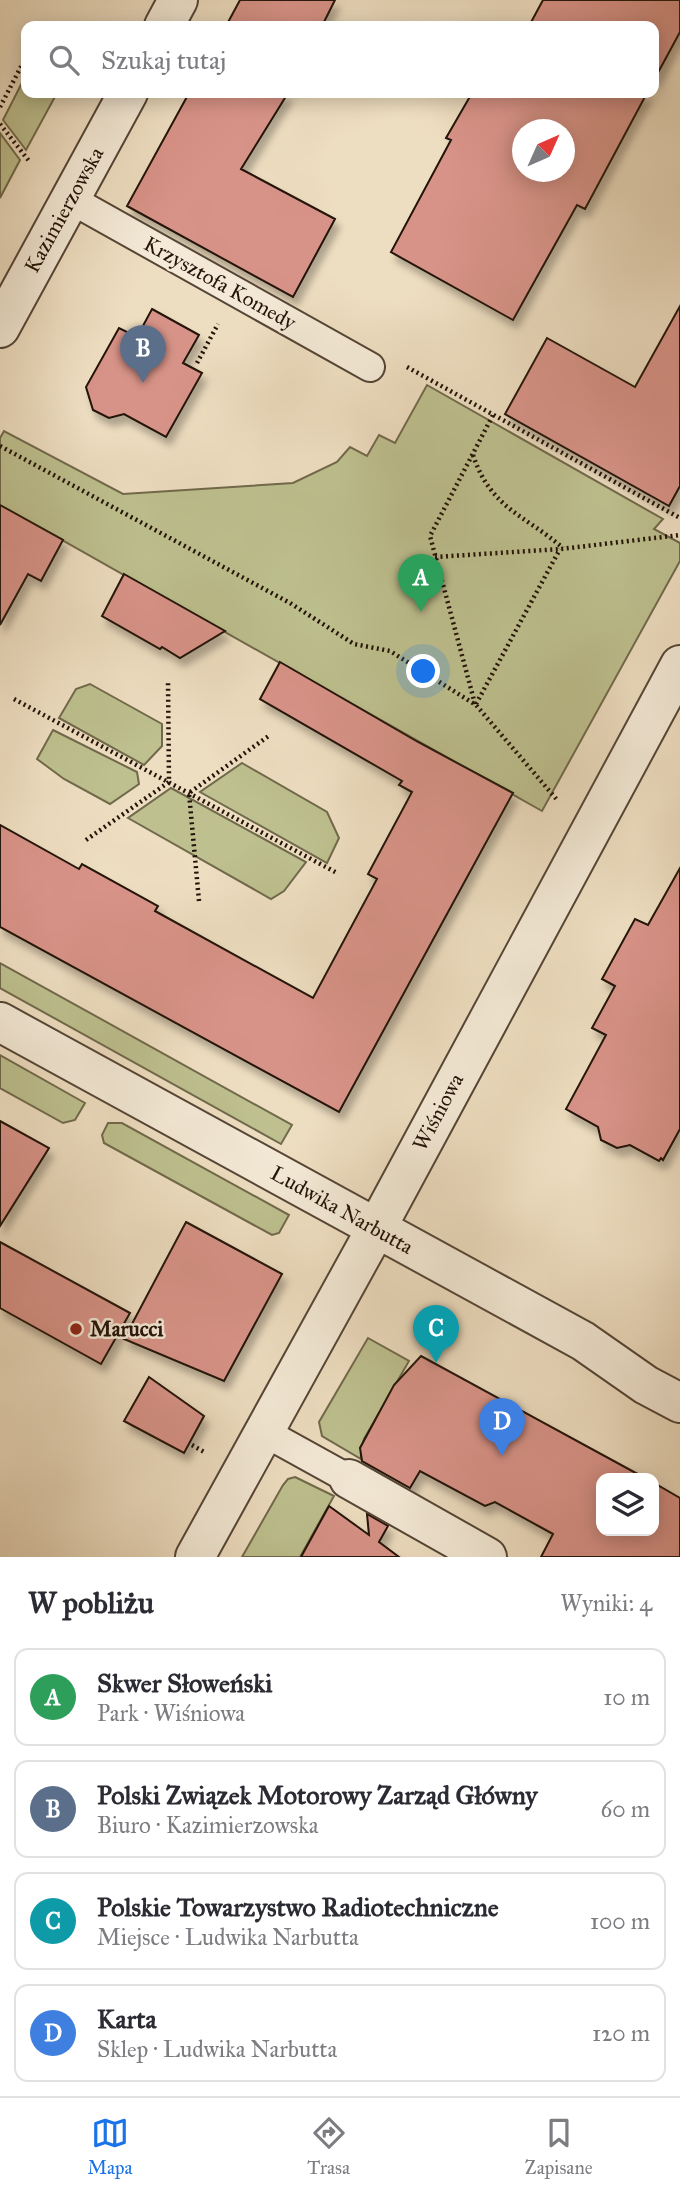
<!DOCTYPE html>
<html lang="pl">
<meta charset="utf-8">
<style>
:root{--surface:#fff;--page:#f2f2f3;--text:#2b2b33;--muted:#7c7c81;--line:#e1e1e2;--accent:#1a73e8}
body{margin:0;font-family:"IM FELL Great Primer",serif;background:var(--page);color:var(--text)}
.controls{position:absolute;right:21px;bottom:21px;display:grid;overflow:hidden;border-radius:14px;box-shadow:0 4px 18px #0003}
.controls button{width:63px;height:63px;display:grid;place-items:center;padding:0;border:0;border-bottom:2px solid var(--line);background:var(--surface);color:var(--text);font:35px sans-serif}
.compass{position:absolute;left:512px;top:119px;width:63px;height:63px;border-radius:50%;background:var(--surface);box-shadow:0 4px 18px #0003;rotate:45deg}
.you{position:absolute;left:424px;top:672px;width:24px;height:24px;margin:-18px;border:5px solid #fff;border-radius:50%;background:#1a73e8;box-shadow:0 0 0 10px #1a73e833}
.badge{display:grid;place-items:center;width:46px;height:46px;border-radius:50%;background:var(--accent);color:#fff;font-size:23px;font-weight:700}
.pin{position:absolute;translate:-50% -58px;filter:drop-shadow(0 2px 4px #0008)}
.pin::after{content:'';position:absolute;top:37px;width:24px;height:21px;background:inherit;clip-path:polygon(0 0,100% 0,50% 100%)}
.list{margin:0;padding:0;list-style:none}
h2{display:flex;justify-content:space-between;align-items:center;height:91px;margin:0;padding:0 28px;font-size:30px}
h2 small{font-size:23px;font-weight:400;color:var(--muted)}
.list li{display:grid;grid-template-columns:46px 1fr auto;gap:21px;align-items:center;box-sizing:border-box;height:98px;margin:0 14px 14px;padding:0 14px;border:2px solid var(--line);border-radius:14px}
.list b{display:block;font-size:26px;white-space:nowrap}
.list p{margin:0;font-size:23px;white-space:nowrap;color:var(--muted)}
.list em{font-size:23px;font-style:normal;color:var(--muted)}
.icon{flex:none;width:38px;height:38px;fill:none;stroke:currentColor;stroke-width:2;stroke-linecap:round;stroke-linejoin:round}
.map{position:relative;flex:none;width:680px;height:1557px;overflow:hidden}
.search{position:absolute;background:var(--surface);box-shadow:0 4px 18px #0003;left:21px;right:21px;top:21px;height:77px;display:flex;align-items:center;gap:18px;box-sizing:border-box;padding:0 24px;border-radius:14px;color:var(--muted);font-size:26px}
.sheet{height:539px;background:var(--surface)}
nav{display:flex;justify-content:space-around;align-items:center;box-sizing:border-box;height:98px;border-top:2px solid var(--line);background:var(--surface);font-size:19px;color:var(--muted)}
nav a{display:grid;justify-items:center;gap:4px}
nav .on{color:var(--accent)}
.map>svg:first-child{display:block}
</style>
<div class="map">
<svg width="680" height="1557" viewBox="0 0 680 1557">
<defs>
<filter id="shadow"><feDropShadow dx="4.5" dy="8" stdDeviation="3.5" flood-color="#0004"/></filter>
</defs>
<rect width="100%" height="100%" fill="#eedec1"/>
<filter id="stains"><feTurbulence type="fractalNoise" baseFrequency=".00286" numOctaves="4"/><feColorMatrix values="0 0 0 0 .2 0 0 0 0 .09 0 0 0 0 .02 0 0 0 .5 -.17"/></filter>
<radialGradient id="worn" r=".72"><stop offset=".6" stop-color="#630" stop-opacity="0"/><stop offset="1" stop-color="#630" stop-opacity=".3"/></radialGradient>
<path fill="#bec08f" stroke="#70694b" stroke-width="2" d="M26 75V93H57L26 150 3 120Z
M0 133 20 160 0 198Z
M427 385 663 519 654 529 680 543V561L542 811 0 505V438L4 431 123 494 293 483 337 462 350 447 367 456 379 435 395 443Z
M90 684 162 724V746L144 765 59 718 76 689Z
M53 730 137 772 139 784 110 804 64 779 37 759Z
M242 763 327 812 339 838 327 863 200 792Z
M171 788 306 862 284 891 271 899 128 818Z
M0 963 292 1125 281 1144 0 988Z
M0 1055 85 1103 75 1120 63 1123 0 1088Z
M108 1123H122L289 1215 279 1233 272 1235 104 1143 102 1135Z
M368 1338 409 1361 364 1439 361 1450V1459L322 1436 319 1422Z
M295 1477 334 1496 300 1557H242L283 1485 288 1479Z"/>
<path fill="#d89388" stroke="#221207" stroke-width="2" fill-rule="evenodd" filter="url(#shadow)" d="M240 0H335L322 26H226Z
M543 0H680V32L654 80V26H529Z
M189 93H288L241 169 335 219 293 297 127 206Z
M472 93H647L585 209 577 205 513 320 391 252 451 140 446 138ZM522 130H564V172H522Z
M680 306V486L669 506 505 414 547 338 635 387Z
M152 309 199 335 183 363 202 373 166 437 124 414 109 418 93 410 86 387 119 328 137 337Z
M0 505 63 540 41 581 28 574 0 625Z
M124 574 225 631 180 658 162 647 160 649 102 616Z
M280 662 418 742 513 793 339 1112 0 927V825L79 869 82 864 158 906 155 911 313 998 377 879 368 874 412 792 399 785 402 781 260 699Z
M680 868V1129L663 1160 661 1158 659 1161 630 1145 617 1148 601 1140 598 1127 566 1109 606 1035 592 1028 615 986 602 979 635 919 648 925Z
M0 1121 49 1148 0 1226Z
M186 1222 282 1274 224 1381 124 1339Z
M0 1242 130 1313 101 1364 0 1308Z
M421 1356 645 1478H601V1531H654V1483L680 1498V1557H541L553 1534 495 1502 485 1506 420 1471 410 1488 362 1461 360 1448 394 1385Z
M149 1377 204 1416 184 1453 124 1421Z
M329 1506 369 1535 367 1514 388 1526 379 1542 399 1557H301Z"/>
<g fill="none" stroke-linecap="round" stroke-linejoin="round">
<g stroke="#554536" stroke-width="32">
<path id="service" d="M70 199 370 367
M264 1432 349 1479"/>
</g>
<g stroke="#554536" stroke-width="42">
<path id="minor" d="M164 26 178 0
M0 328 128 93
M0 1022 583 1341 646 1385 680 1403
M349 1479 487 1557
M195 1557 376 1229 680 665"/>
</g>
<path stroke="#221207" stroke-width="4.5" stroke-dasharray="2 3.5" stroke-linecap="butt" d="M42 26 44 24 48 26
M0 107 26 57
M0 124 29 161
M197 363 218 324
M407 367 680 518
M0 446 290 603 354 644 390 651 476 705 558 801
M473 455C491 509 525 515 563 548
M435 557 561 549 680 535
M14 699 337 873
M475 704 430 536 493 415
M476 704 560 549
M86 840 169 782 168 681
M199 901 189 793 270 735
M192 1445 206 1453"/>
<use href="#service" stroke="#f4ead7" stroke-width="28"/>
<use href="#minor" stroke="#f4ead7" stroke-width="38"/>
</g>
<circle fill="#8f2418" stroke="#f4ead7" stroke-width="2.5" cx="76" cy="1329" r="7"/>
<g text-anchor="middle" stroke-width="5" stroke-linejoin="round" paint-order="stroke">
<g font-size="21" fill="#221207" stroke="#f4ead7">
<text transform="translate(64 210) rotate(-61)" y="7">Kazimierzowska</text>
<text transform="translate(220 283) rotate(29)" y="7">Krzysztofa Komedy</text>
<text transform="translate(438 1112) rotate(-62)" y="7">Wiśniowa</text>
<text transform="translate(342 1210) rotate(29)" y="7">Ludwika Narbutta</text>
</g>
<g font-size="21" font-weight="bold" fill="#221207" stroke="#f4ead7" text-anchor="start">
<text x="90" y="1336">Marucci</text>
</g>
</g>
<rect width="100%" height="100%" filter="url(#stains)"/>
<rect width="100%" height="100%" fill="url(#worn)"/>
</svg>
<div class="controls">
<button><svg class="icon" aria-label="layers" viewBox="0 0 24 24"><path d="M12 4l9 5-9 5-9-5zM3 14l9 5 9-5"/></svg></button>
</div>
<svg class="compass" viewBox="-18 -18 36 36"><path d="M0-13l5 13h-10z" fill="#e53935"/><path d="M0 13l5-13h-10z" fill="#7c7c81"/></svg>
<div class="you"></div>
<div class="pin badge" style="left:421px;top:612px;background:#2e9e5b">A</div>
<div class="pin badge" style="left:143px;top:383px;background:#5c6f8a">B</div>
<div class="pin badge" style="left:436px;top:1363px;background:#0f9aa8">C</div>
<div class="pin badge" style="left:502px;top:1456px;background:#3f7fe0">D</div>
<div class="search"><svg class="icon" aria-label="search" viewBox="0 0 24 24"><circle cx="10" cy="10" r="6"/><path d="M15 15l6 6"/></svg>Szukaj tutaj</div>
</div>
<section class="sheet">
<h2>W pobliżu<small>Wyniki: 4</small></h2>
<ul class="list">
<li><span class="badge" style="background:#2e9e5b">A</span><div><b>Skwer Słoweński</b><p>Park · Wiśniowa</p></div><em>10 m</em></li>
<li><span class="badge" style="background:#5c6f8a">B</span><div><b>Polski Związek Motorowy Zarząd Główny</b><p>Biuro · Kazimierzowska</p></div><em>60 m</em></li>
<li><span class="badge" style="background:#0f9aa8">C</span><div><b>Polskie Towarzystwo Radiotechniczne</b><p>Miejsce · Ludwika Narbutta</p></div><em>100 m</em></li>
<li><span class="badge" style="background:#3f7fe0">D</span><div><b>Karta</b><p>Sklep · Ludwika Narbutta</p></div><em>120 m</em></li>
</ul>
</section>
<nav>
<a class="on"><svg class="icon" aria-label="map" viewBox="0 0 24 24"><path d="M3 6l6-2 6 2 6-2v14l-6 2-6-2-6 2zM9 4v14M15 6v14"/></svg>Mapa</a>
<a><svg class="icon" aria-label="directions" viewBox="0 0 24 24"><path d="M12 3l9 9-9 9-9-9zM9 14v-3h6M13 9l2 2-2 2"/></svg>Trasa</a>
<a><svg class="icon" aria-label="saved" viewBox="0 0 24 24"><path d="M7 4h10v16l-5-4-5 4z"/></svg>Zapisane</a>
</nav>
